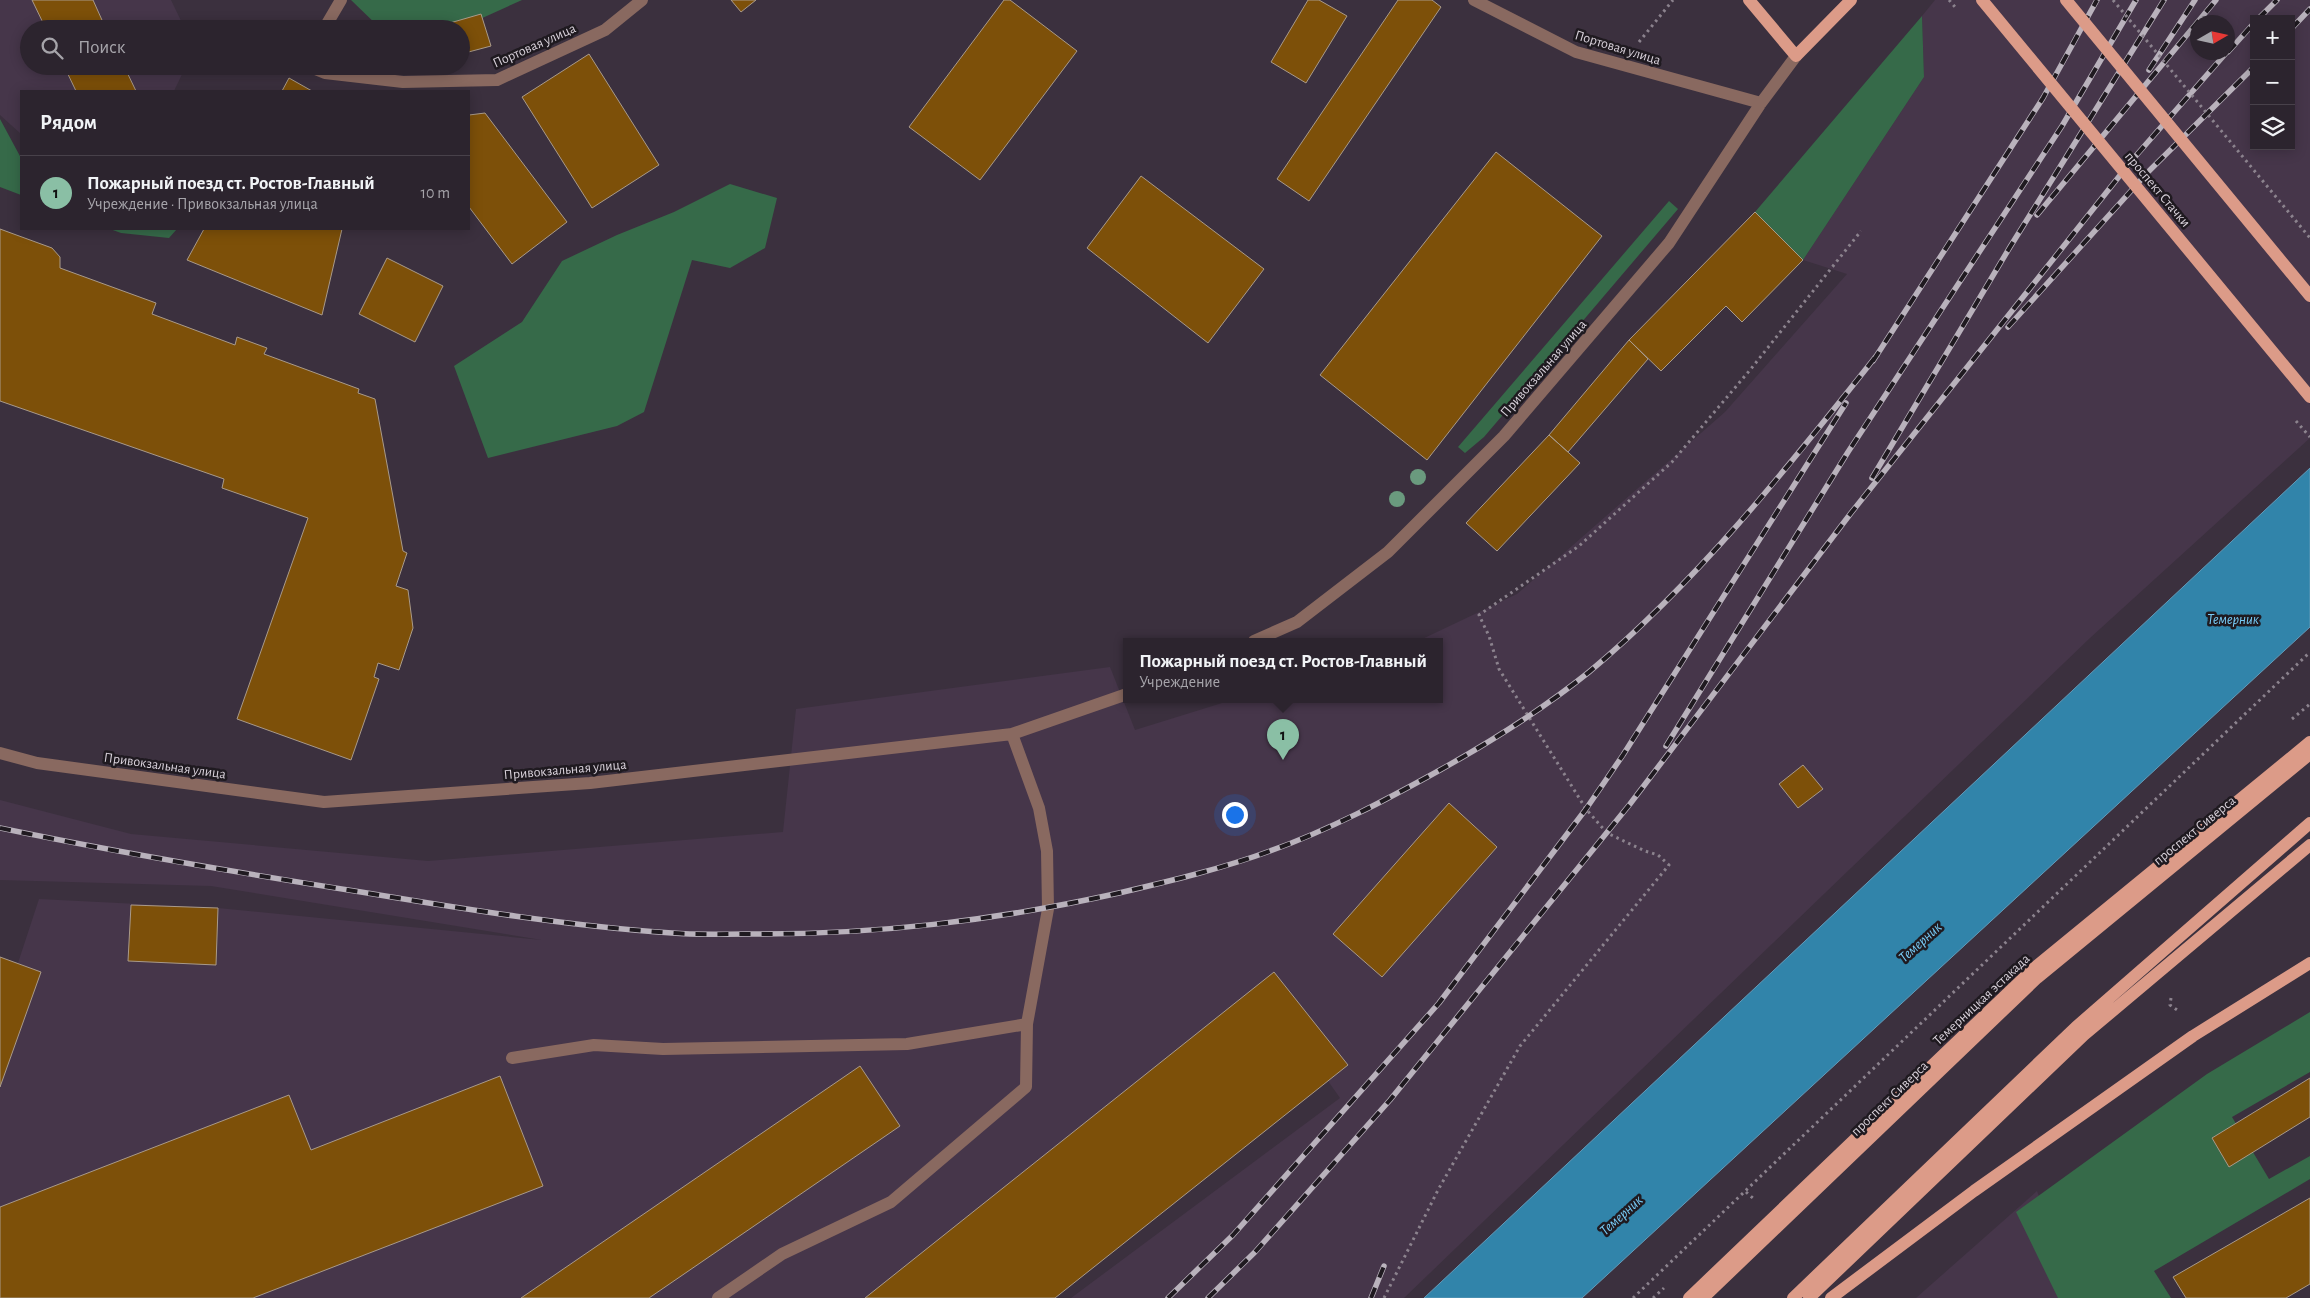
<!DOCTYPE html>
<html lang="ru">
<meta charset="utf-8">
<style>
:root{--surface:#2c242e;--page:#342c36;--text:#f1f3f6;--muted:#a6a4aa;--line:#48414a;--accent:#8abfa5}
body{margin:0;font-family:"Alegreya Sans",sans-serif;background:var(--page);color:var(--text)}
.controls{position:absolute;right:15px;top:15px;display:grid;overflow:hidden;border-radius:0px;box-shadow:0 2px 12px #0003}
.controls button{width:45px;height:45px;display:grid;place-items:center;padding:0;border:0;border-bottom:1px solid var(--line);background:var(--surface);color:var(--text);font:25px sans-serif}
.compass{position:absolute;left:2190px;top:15px;width:45px;height:45px;border-radius:50%;background:var(--surface);box-shadow:0 2px 12px #0003;rotate:81deg}
.you{position:absolute;left:1234px;top:814px;width:18px;height:18px;margin:-12px;border:4px solid #fff;border-radius:50%;background:#1a73e8;box-shadow:0 0 0 8px #1a73e833}
.badge{display:grid;place-items:center;width:32px;height:32px;border-radius:50%;background:var(--accent);color:#111;font-size:16px;font-weight:700}
.pin{position:absolute;translate:-50% -41px;filter:drop-shadow(0 1px 2px #0008)}
.pin::after{content:'';position:absolute;top:26px;width:18px;height:15px;background:inherit;clip-path:polygon(0 0,100% 0,50% 100%)}
.popup{position:absolute;left:1123px;top:638px;width:320px;height:65px;box-sizing:border-box;display:grid;place-content:center;border-radius:0px;background:var(--surface);filter:drop-shadow(0 1px 4px #0005);font-size:16px;white-space:nowrap;color:var(--muted)}
.popup b{font-size:19px;color:var(--text)}
.popup::after{content:'';position:absolute;left:50%;top:100%;margin-left:-10px;border:10px solid transparent;border-top-color:var(--surface)}
.list{margin:0;padding:0;list-style:none}
h2{display:flex;justify-content:space-between;align-items:center;height:65px;margin:0;padding:0 20px;font-size:21px}
h2 small{font-size:16px;font-weight:400;color:var(--muted)}
.list li{display:grid;grid-template-columns:32px 1fr auto;gap:15px;align-items:center;box-sizing:border-box;height:75px;padding:0 20px;border-top:1px solid var(--line)}
.list b{display:block;font-size:19px;white-space:nowrap}
.list p{margin:0;font-size:16px;white-space:nowrap;color:var(--muted)}
.list em{font-size:16px;font-style:normal;color:var(--muted)}
.icon{flex:none;width:28px;height:28px;fill:none;stroke:currentColor;stroke-width:2;stroke-linecap:round;stroke-linejoin:round}
.map{position:relative;flex:none;width:2310px;height:1298px;overflow:hidden}
.search{position:absolute;background:var(--surface);box-shadow:0 2px 12px #0003;left:20px;top:20px;width:450px;height:55px;display:flex;align-items:center;gap:12px;box-sizing:border-box;padding:0 18px;border-radius:28px;color:var(--muted);font-size:19px}
.panel{position:absolute;background:var(--surface);box-shadow:0 2px 12px #0003;left:20px;top:90px;width:450px;height:140px;border-radius:0px}
.map>svg:first-child{display:block}
</style>
<div class="map">
<svg width="2310" height="1298" viewBox="0 0 2310 1298">
<rect width="100%" height="100%" fill="#3b303e"/>
<path fill="#46364a" fill-rule="evenodd" d="M0 0H171L185 29H29V66H186L174 91H21V134L0 115Z
M1935 0H2310V438L2090 638 1404 1298H1071L1340 1098 1328 1081 1055 1298H0V957L18 963 39 899 218 908 542 940 211 886 0 880V800L131 834 428 861 783 832 796 709 1110 667 1135 730 1235 699H1439V641H1418L1517 594 1725 412 1847 274 1803 260 1924 77 1922 16ZM2254 19H2291V146H2254ZM2198 22H2228V52H2198Z
M2037 1191 2078 1298H1916Z"/>
<path fill="#366a49" d="M351 0H522L458 29H381Z
M1922 16 1924 77 1803 260 1755 212Z
M0 119 21 158V195L0 187Z
M730 184 777 198 765 248 730 268 692 260 644 412 617 426 488 458 454 366 522 322 562 261 617 235 674 212Z
M1669 201 1678 209 1484 437 1465 453 1458 447Z
M110 229H177L169 238 121 233Z
M2310 1012V1072L2232 1117 2269 1179 2310 1156V1179L2154 1271 2171 1298H2058L2016 1212 2207 1074Z"/>
<path fill="#3184aa" stroke="#639bb9" d="M2310 468V627L1582 1298H1424Z"/>
<path fill="#7d5009" stroke="#a99a8a" d="M32 0H93L106 29H46Z
M731 0H756L741 12Z
M1004 0H1010L1077 51 980 180 909 127Z
M1308 0H1319L1347 16 1306 83 1271 62Z
M1398 0H1432L1441 7 1309 201 1277 179Z
M481 14 491 46 461 54V29H429Z
M589 54 659 165 592 208 522 97Z
M64 66H124L136 91H76Z
M289 78 312 91H282Z
M485 113 567 222 512 264 469 207V115Z
M1496 152 1602 236 1427 460 1320 375Z
M1141 176 1264 269 1208 343 1087 248Z
M1755 212 1803 260 1742 322 1726 306 1661 371 1629 340Z
M0 229 52 248 60 257V268L156 303 152 314 235 345 237 337 267 348 264 354 359 389 358 393 375 399 403 551 407 553 396 586 408 590 413 628 399 670 378 663 374 677 379 679 351 760 237 719 308 518 222 488 224 479 0 401Z
M204 229H342L322 315 187 260Z
M387 258 443 286 415 342 359 314Z
M1629 340 1648 359 1568 452 1549 435Z
M1549 435 1580 463 1497 551 1466 523Z
M1803 765 1823 789 1798 808 1779 784Z
M1449 803 1497 847 1382 977 1333 934Z
M131 905 218 908 216 965 128 961Z
M0 957 41 972 0 1087Z
M1274 972 1348 1065 1055 1298H865Z
M860 1066 900 1126 649 1298H521Z
M500 1076 543 1186 253 1298H0V1207L289 1095 311 1150Z
M2310 1078V1117L2229 1167 2212 1138Z
M2310 1198V1284L2286 1298H2186L2173 1277Z"/>
<g fill="none" stroke-linecap="round" stroke-linejoin="round">
<path stroke="#8c838e" stroke-width="3" stroke-dasharray="2.5 4" stroke-linecap="butt" d="M1639 42 1673 0
M2292 719 2310 704
M2171 998 2170 1005 2180 1012
M1746 1192 1755 1200
M1384 1298 1438 1190 1520 1046 1669 865 1658 855 1645 851 1607 833 1586 809 1499 669 1489 636 1479 615 1579 546 1672 462 1750 370 1861 231
M1633 1298 2309 653
M1653 1298 1664 1288"/>
<path stroke="#896960" stroke-width="12" d="M1474 0 1576 52 1761 103
M324 29 341 0
M308 66 325 73 403 82 497 80 605 30 642 0
M1254 641 1297 622 1388 552 1504 436 1669 243 1761 103 1796 56
M0 753 37 763 324 802 590 783 1012 734 1127 694
M512 1058 594 1045 663 1049 907 1044 1027 1024
M718 1298 782 1254 891 1202 1026 1087 1027 1024 1048 909 1047 851 1039 808 1012 734"/>
<path stroke="#dc9b88" stroke-width="12" d="M1749 0 1796 56 1851 0
M1689 1298 2033 969 2310 742
M1703 1298 2037 978 2310 754
M1793 1298 2076 1027 2310 823
M1809 1298 2084 1035 2310 845
M1831 1298 1974 1191 2193 1036 2310 963"/>
<g stroke="#b9b2bc" stroke-width="5.5">
<path id="rail" d="M2258 19 2277 0
M2291 29 2310 9
M2228 52 2254 23
M2149 70 2195 0
M2037 215 2216 0
M2008 327 2149 171 2254 67
M1873 361 2043 98 2097 0
M1872 478 2010 247 2164 0
M1666 746 1848 452 2062 126 2136 0
M0 828C120 853 240 873 361 892 464 909 568 926 672 933 697 935 721 934 746 934 875 935 993 921 1119 893 1170 881 1221 869 1270 851 1329 830 1386 800 1440 770 1492 741 1543 709 1589 672 1699 580 1788 467 1877 355
M1168 1298 1233 1235 1439 1003 1586 809 1623 755 1846 403
M1208 1298 1255 1252 1390 1100 1630 804 1851 513 2133 159 2227 52
M1371 1298 1384 1266"/>
</g>
<use href="#rail" stroke="#1f1a20" stroke-width="4" stroke-dasharray="11" stroke-linecap="butt"/>
<path stroke="#8c838e" stroke-width="3" stroke-dasharray="2.5 4" stroke-linecap="butt" d="M1949 0 1955 7
M2113 0 2310 238
M2296 421 2310 437"/>
<path stroke="#dc9b88" stroke-width="12" d="M1982 0 2310 397
M2066 0 2310 296"/>
</g>
<g fill="#6a9a7e">
<circle cx="1418" cy="477" r="8"/>
<circle cx="1397" cy="499" r="8"/>
</g>
<g text-anchor="middle" stroke-width="5" stroke-linejoin="round" paint-order="stroke">
<g font-size="14" fill="#d9d2db" stroke="#1f1a20">
<text transform="translate(534 45) rotate(-24)" y="5">Портовая улица</text>
<text transform="translate(1618 47) rotate(17)" y="5">Портовая улица</text>
<text transform="translate(2158 189) rotate(50)" y="5">проспект Стачки</text>
<text transform="translate(1543 368) rotate(-49)" y="5">Привокзальная улица</text>
<text transform="translate(165 765) rotate(8)" y="5">Привокзальная улица</text>
<text transform="translate(565 769) rotate(-5)" y="5">Привокзальная улица</text>
<text transform="translate(2194 830) rotate(-39)" y="5">проспект Сиверса</text>
<text transform="translate(1981 999) rotate(-43)" y="5">Темерницкая эстакада</text>
<text transform="translate(1889 1098) rotate(-44)" y="5">проспект Сиверса</text>
</g>
<g font-size="15" font-style="italic" fill="#78cdf8" stroke="#1f1a20">
<text x="2233" y="624">Темерник</text>
<text transform="translate(1920 942) rotate(-42)" y="5">Темерник</text>
<text transform="translate(1621 1215) rotate(-42)" y="5">Темерник</text>
</g>
</g>
</svg>
<div class="controls">
<button>+</button>
<button>−</button>
<button><svg class="icon" aria-label="layers" viewBox="0 0 24 24"><path d="M12 4l9 5-9 5-9-5zM3 14l9 5 9-5"/></svg></button>
</div>
<svg class="compass" viewBox="-18 -18 36 36"><path d="M0-13l5 13h-10z" fill="#e53935"/><path d="M0 13l5-13h-10z" fill="#a6a4aa"/></svg>
<div class="you"></div>
<div class="pin badge" style="left:1283px;top:760px">1</div>
<div class="popup"><b>Пожарный поезд ст. Ростов-Главный</b>Учреждение</div>
<div class="search"><svg class="icon" aria-label="search" viewBox="0 0 24 24"><circle cx="10" cy="10" r="6"/><path d="M15 15l6 6"/></svg>Поиск</div>
<section class="panel">
<h2>Рядом<small></small></h2>
<ul class="list">
<li><span class="badge">1</span><div><b>Пожарный поезд ст. Ростов-Главный</b><p>Учреждение · Привокзальная улица</p></div><em>10 m</em></li>
</ul>
</section>
</div>
